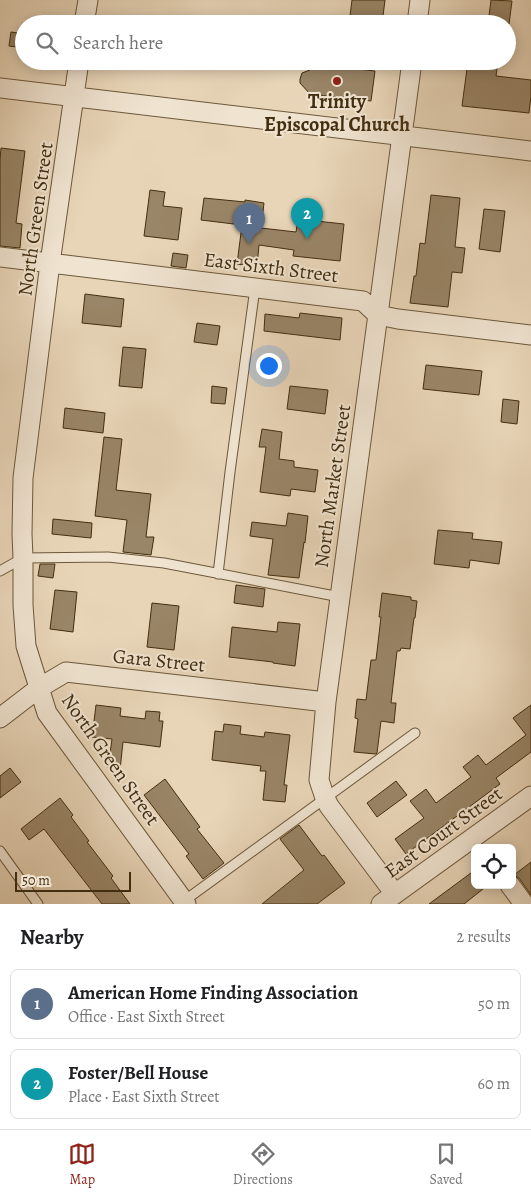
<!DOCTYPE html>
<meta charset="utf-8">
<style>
:root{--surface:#fff;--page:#f6f6f6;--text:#202124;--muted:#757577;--line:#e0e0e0;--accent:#8f2418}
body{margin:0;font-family:Alegreya,serif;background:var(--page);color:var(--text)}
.controls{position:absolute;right:15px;bottom:15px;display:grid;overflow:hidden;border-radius:8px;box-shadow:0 2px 12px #0003}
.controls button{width:45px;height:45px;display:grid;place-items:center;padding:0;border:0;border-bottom:1px solid var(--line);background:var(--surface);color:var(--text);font:25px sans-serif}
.scale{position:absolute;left:15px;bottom:12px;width:116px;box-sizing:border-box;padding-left:5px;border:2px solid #432e10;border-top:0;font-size:14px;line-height:18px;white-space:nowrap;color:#432e10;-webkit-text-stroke:4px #f0e4d1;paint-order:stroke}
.you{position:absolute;left:268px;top:365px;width:18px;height:18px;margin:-12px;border:4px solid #fff;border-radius:50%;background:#1a73e8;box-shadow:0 0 0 8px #1a73e833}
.badge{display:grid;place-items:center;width:32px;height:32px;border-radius:50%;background:var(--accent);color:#fff;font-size:16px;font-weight:700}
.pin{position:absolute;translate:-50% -41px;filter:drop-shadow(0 1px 2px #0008)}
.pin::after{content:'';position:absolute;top:26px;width:18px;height:15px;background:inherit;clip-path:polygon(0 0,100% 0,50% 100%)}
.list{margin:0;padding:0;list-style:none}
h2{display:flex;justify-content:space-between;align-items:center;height:65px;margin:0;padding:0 20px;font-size:21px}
h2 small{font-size:16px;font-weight:400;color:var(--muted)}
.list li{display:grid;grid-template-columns:32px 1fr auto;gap:15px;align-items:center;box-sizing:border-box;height:70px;margin:0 10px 10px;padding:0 10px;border:1px solid var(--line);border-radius:8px}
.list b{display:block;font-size:19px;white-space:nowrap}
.list p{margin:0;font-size:16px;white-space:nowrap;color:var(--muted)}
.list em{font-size:16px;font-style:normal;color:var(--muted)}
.icon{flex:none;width:28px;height:28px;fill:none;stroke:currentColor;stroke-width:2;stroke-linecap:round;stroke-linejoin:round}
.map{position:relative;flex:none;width:531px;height:904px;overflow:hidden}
.search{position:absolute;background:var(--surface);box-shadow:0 2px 12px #0003;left:15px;right:15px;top:15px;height:55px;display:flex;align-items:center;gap:12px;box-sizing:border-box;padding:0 18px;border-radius:28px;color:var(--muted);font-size:19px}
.sheet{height:225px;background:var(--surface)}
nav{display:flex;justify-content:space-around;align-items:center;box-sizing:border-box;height:70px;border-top:1px solid var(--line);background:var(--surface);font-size:14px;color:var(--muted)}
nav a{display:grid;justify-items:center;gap:2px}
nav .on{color:var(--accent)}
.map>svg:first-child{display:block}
</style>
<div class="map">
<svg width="531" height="904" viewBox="0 0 531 904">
<rect width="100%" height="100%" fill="#e8d5b8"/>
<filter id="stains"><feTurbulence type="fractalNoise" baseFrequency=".004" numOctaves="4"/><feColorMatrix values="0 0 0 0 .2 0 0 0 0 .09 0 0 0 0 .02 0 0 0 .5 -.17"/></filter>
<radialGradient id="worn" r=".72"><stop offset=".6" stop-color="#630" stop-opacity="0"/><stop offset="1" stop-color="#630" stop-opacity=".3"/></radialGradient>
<path fill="#998567" stroke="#432e10" d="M352 0H385L382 24H349Z
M491 0 512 1 509 24H488Z
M11 32 24 34V48L9 46Z
M468 61H498L496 76 531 80V96L529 113 462 106Z
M311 63 375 71 371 101 310 94 300 83V79L302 73 310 70Z
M1 148 25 151 16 223 22 224 20 248 0 246V160Z
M150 190 165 192 163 206 182 208 178 240 144 236Z
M431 195 460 198 455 247 465 248 462 273 452 272 448 307 410 303 414 276H416L420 243 425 244Z
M204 198 245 202V200L264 203 261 228 296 232 298 219 344 224 340 261 293 256 294 250 259 245 257 267 237 264 242 225 201 220Z
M484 209 505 211 500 252 479 249Z
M173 253 188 255 186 268 171 266Z
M85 294 124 299 121 327 82 323Z
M300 313 342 318 340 340 264 331 265 314 299 318Z
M197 323 220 326 217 345 194 342Z
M123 347 146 349 142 388 119 386Z
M426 365 482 371 479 395 423 389Z
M212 386 227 388 225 404 211 403Z
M290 386 328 390 325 414 287 409Z
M503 399 519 401 517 424 501 422Z
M65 408 105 413 103 433 63 428Z
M262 429 282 432 279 459 294 461V467L318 470 315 492 291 489 290 496 260 492 266 447H259Z
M104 437 122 439 116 490 151 494 146 537H154L151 555 123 552 127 520 95 516Z
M288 513 308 516 305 543 304 542 299 578 268 575 273 539 250 536 252 522 286 526Z
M53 519 92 523 91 538 52 534Z
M438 530 473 533 472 539 502 542 499 564 470 560 469 568 434 564Z
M40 564H55L53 578 38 576Z
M236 585 265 589 263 607 234 603Z
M55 590 77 592 73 632 50 629Z
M382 593 411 597V600L417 601 415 618H414L410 649 401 648 400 651H397L391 703H396L394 723 381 721 377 753 376 754 354 752 358 719 355 718 357 699 366 700 371 660H376L381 617H379Z
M152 603 179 606 174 650 147 647Z
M278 622 300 624 295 666 273 663V662L229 657 232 627 277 632Z
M96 705 121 708 120 716 145 719 146 711 160 712 159 721H163L160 747 123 742 120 770 108 768 112 739 92 737Z
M531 705V752L496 778 500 784 406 854 395 839 424 818 410 801 426 789 436 803 471 777 463 767 478 755 486 765 526 735 513 718Z
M224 724 241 726 240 734 264 737 265 732 290 735 284 785H287L285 802 263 800 266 771H260L261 766 212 760 215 731 223 732Z
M10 768 21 782 0 798V776Z
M165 779 200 827 197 829 224 863 203 879 186 856 189 854 144 795Z
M396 781 407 795 377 817 367 803Z
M60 798 73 815 71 817 89 841 87 842 113 876 111 878 130 904H102L44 829 29 840 21 829Z
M299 825 322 856 324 855 345 883 317 904H262L304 870 280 839Z
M531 862V895L519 878 514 875Z
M475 870V885H488L464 904H429Z"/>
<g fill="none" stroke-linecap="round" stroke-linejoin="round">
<g stroke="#6c583a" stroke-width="11">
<path id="service" d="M0 571 23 558 108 557 164 563 340 597
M218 574 230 472 255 288
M0 851 38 904
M184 901 415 733"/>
</g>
<g stroke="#6c583a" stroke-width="21">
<path id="minor" d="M84 24 88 0
M417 24 420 0
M79 61 50 263 23 478 22 534 23 558V605L26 646 47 713 186 904
M0 88 531 151
M0 257 363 301 378 315 398 319 531 335
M0 718 39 688 66 672 326 702
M510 885 524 904
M395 894 329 806 325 798 319 780 326 702 412 61
M381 904 531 796"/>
</g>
<use href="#service" stroke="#f0e4d1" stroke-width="9"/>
<use href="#minor" stroke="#f0e4d1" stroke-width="19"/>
</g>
<circle fill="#8f2418" stroke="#f0e4d1" stroke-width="2" cx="337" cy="81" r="5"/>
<g text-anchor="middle" stroke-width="4" stroke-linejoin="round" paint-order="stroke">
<g font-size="20" font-weight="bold" fill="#432e10" stroke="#f0e4d1">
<text x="337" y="108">Trinity<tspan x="337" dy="23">Episcopal Church</tspan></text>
</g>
<g font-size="20" fill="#432e10" stroke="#f0e4d1">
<text transform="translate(35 219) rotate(-82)" y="7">North Green Street</text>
<text transform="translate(271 267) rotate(7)" y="7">East Sixth Street</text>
<text transform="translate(332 486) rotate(-82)" y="7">North Market Street</text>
<text transform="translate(159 660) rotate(6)" y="7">Gara Street</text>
<text transform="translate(111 759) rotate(55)" y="7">North Green Street</text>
<text transform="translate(443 832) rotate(-36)" y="7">East Court Street</text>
</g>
</g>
<rect width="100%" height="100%" filter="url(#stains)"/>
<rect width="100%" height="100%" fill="url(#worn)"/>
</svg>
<div class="controls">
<button><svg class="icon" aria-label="locate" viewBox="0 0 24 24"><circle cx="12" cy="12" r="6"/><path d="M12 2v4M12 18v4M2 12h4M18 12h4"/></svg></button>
</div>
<div class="scale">50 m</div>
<div class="you"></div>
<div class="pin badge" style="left:249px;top:244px;background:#5c6f8a">1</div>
<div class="pin badge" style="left:307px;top:239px;background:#0f9aa8">2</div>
<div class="search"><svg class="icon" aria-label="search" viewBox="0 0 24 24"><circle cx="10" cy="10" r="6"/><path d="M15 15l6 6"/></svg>Search here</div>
</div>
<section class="sheet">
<h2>Nearby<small>2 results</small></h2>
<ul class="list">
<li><span class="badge" style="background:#5c6f8a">1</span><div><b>American Home Finding Association</b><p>Office · East Sixth Street</p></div><em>50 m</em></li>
<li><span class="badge" style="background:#0f9aa8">2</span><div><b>Foster/Bell House</b><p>Place · East Sixth Street</p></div><em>60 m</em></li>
</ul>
</section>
<nav>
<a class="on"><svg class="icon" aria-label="map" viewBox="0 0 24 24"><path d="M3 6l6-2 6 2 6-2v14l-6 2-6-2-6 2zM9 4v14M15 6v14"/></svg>Map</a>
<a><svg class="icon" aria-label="directions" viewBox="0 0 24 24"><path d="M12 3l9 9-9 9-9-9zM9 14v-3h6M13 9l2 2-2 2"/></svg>Directions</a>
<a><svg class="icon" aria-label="saved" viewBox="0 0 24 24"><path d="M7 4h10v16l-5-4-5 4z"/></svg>Saved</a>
</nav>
